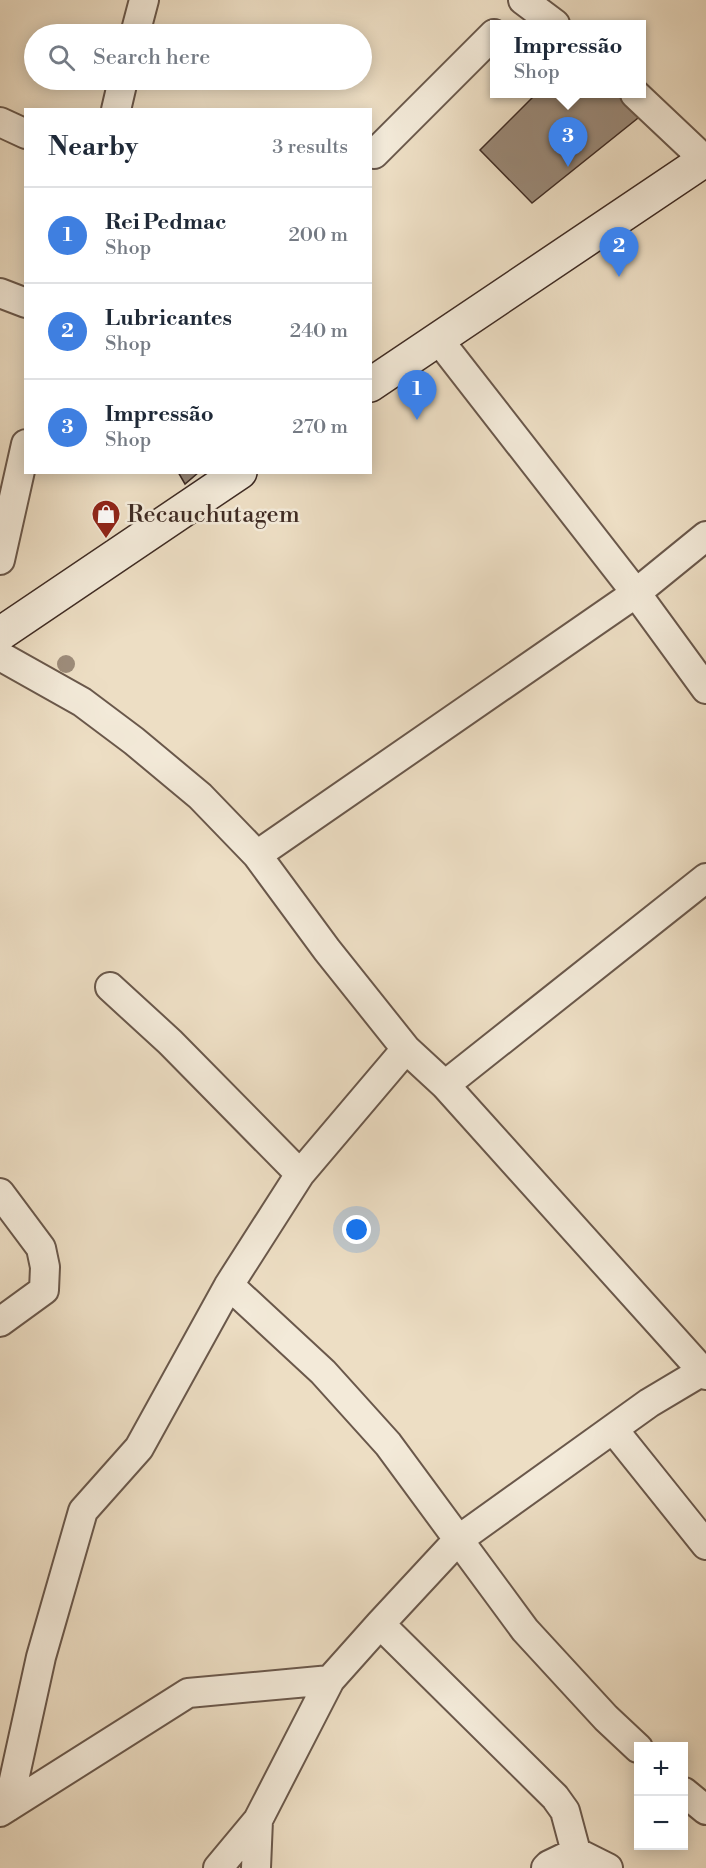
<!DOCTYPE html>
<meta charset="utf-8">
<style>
:root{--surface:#fff;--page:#f2f2f3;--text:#1f2937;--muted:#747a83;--line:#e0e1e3;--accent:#b45309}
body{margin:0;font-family:"Libre Bodoni",serif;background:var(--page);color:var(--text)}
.controls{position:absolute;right:18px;bottom:18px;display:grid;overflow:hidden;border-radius:0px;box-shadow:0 3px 15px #0003}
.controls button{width:54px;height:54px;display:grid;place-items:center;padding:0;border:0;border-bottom:2px solid var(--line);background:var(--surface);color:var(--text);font:30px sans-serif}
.you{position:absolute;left:357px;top:1230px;width:21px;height:21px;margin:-15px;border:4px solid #fff;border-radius:50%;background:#1a73e8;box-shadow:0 0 0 9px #1a73e833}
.badge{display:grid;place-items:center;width:39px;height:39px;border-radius:50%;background:var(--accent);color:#fff;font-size:20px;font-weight:700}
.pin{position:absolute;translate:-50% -50px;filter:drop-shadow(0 2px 3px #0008)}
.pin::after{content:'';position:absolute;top:32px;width:21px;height:18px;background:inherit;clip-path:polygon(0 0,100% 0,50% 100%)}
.popup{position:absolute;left:490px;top:20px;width:156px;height:78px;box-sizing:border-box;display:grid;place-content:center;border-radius:0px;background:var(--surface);filter:drop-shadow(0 2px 4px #0005);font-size:20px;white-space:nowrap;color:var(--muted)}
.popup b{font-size:22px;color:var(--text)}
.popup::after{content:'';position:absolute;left:50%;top:100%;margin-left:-12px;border:12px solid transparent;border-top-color:var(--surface)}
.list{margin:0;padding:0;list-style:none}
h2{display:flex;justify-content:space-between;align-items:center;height:78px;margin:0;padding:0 24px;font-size:26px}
h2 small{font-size:20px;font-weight:400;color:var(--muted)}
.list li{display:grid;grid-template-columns:39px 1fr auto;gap:18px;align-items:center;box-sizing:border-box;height:96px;padding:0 24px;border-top:2px solid var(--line)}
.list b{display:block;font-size:22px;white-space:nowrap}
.list p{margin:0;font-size:20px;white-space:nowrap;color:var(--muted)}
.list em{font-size:20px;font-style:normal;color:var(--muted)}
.icon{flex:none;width:33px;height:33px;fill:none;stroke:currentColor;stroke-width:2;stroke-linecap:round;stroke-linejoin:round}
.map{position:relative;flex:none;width:706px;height:1868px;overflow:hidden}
.search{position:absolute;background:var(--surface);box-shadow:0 3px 15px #0003;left:24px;top:24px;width:348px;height:66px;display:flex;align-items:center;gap:15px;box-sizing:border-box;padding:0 21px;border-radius:33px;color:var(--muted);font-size:22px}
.panel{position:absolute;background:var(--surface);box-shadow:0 3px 15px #0003;left:24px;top:108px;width:348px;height:366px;border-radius:0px}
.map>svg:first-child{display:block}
</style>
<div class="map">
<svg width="706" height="1868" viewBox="0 0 706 1868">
<rect width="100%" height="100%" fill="#eddec4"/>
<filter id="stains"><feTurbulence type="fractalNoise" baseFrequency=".00333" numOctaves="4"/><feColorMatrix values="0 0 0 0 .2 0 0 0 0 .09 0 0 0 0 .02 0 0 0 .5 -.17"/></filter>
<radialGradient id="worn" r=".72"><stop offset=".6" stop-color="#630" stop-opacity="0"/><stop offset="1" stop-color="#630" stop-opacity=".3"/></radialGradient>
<path fill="#987" stroke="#3f2b23" stroke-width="1.5" d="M536 94H629L648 110 532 203 480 150Z
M178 472H199L185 484Z"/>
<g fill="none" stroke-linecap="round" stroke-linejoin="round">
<g stroke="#6a584b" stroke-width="32">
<path id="minor" d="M523 0 555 24
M135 34 144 0
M635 94 705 160
M116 110 123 80
M0 122 26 134
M374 154 494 34
M0 293 26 303
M438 339 636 593 706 689
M0 560 26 444
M0 656 82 702 134 741 200 796 257 855 327 950 406 1049 445 1085 706 1375
M257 855 636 593 706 536
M110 987 170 1042 300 1174
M445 1085 706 878
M0 1193 41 1248 45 1267 44 1290 0 1322
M229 1285 323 1372 388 1444 525 1630 606 1718 638 1748
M613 1429 706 1545
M380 1624 555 1797 565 1811 576 1852 608 1868
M684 1792 706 1810
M8 1807 41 1657 83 1511 139 1448 229 1285 300 1174 406 1049
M0 1812 188 1693 330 1680 380 1624 458 1540 649 1403 706 1369
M218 1868 258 1820
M256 1868 258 1820 330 1680
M546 1868 549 1865 576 1852"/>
</g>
<g stroke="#3f2b23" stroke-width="36">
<path id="secondary" d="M370 385 706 159
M0 634 240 472"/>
</g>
<use href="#minor" stroke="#f3ead9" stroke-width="28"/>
<use href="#secondary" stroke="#f3ead9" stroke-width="33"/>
</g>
<circle fill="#9d8c7a" cx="66" cy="664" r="9"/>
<defs>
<g id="shop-pin" transform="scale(1.5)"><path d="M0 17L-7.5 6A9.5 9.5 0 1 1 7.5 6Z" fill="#8f2418" stroke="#f3ead9"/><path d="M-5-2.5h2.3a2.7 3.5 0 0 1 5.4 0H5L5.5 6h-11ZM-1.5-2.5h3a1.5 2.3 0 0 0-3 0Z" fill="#fff"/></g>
</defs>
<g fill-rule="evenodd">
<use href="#shop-pin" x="106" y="514"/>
</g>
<g text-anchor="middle" stroke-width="5" stroke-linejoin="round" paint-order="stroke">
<g font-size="24" fill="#3f2b23" stroke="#f3ead9" text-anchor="start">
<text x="127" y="522">Recauchutagem</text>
</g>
</g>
<rect width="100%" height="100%" filter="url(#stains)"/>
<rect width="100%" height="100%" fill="url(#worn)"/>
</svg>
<div class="controls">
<button>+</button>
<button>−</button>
</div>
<div class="you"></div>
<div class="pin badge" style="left:417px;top:420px;background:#3f7fe0">1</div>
<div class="pin badge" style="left:619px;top:277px;background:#3f7fe0">2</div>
<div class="pin badge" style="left:568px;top:167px;background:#3f7fe0">3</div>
<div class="popup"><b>Impressão</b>Shop</div>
<div class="search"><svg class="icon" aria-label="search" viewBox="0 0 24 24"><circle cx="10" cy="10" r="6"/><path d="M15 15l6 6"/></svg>Search here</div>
<section class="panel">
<h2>Nearby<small>3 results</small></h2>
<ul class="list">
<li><span class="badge" style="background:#3f7fe0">1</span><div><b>Rei Pedmac</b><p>Shop</p></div><em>200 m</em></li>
<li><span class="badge" style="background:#3f7fe0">2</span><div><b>Lubricantes</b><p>Shop</p></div><em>240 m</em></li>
<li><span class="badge" style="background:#3f7fe0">3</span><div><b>Impressão</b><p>Shop</p></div><em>270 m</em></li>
</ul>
</section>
</div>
